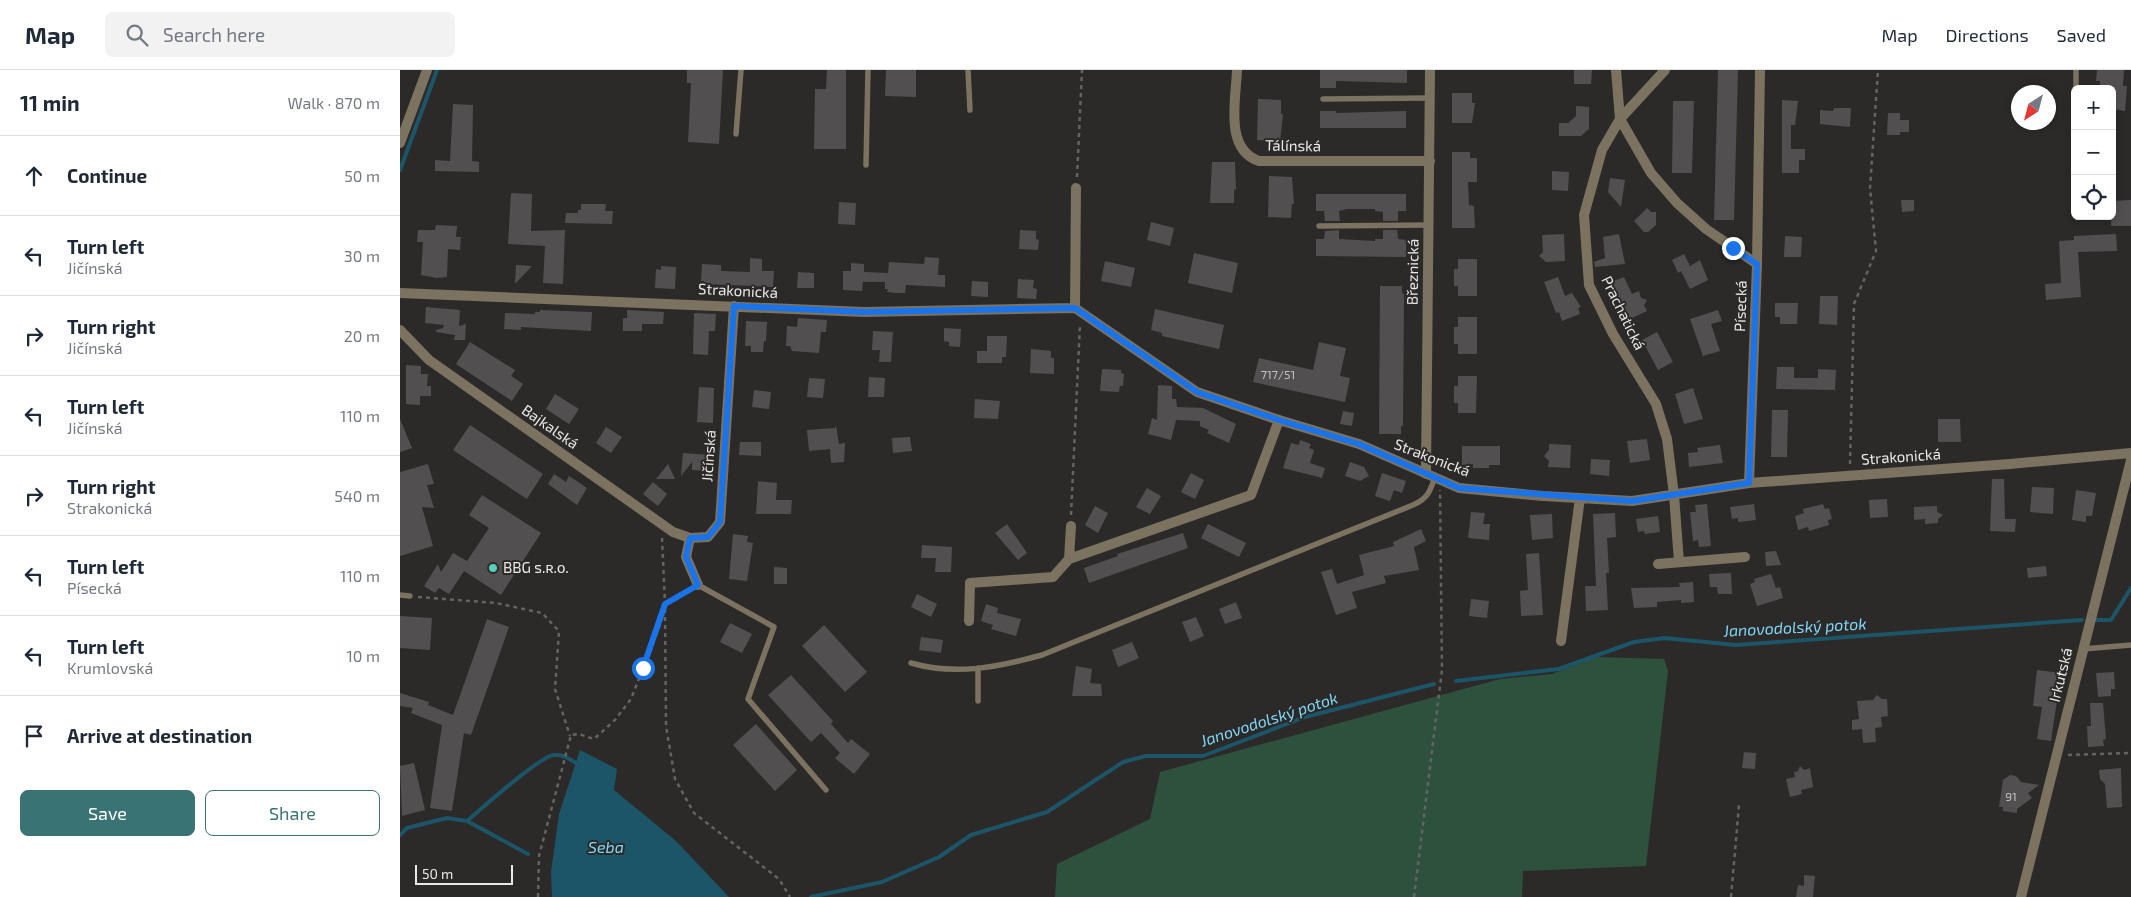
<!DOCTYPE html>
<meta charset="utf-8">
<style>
:root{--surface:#fff;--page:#f2f2f3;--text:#1f2937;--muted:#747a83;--line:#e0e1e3;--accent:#3a7373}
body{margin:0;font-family:"Exo 2",sans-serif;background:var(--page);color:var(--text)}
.controls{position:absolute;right:15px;top:15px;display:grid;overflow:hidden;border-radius:8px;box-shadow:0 2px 8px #0003}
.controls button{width:45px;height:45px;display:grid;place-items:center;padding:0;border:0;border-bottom:1px solid var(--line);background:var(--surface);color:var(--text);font:25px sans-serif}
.compass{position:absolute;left:1611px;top:15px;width:45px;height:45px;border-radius:50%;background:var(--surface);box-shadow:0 2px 8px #0003;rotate:216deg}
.scale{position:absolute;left:15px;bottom:12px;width:98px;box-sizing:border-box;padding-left:5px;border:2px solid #eae9e8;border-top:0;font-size:14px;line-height:18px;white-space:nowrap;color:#eae9e8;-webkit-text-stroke:4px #2b2a28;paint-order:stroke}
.stop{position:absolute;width:15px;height:15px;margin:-11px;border:4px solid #1a73e8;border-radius:50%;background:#fff}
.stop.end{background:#1a73e8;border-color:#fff;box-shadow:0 1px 5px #0008}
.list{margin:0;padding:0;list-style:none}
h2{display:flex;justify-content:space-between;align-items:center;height:65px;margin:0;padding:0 20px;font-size:21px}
h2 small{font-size:16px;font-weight:400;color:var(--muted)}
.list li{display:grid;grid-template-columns:32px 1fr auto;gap:15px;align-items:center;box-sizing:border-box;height:80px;padding:0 20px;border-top:1px solid var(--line)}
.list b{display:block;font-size:19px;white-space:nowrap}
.list p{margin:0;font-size:16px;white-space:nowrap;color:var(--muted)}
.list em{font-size:16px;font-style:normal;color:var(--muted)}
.actions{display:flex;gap:10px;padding:15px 20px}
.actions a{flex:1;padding:11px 0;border:1px solid var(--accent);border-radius:8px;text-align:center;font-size:18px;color:var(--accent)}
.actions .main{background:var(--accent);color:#fff}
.icon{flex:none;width:28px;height:28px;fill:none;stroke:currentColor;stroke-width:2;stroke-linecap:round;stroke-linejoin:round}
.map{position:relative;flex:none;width:1731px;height:827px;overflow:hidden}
header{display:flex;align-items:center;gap:30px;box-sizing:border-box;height:70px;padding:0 25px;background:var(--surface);border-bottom:1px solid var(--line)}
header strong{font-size:24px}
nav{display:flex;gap:28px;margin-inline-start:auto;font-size:18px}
.search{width:350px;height:45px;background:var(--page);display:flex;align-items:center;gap:12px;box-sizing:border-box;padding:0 18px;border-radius:8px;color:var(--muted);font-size:19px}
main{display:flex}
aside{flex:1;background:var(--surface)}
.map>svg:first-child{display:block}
</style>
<header>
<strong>Map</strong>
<div class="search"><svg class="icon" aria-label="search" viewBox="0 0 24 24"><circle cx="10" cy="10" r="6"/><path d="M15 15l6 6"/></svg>Search here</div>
<nav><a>Map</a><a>Directions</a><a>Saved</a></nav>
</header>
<main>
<aside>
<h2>11 min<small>Walk · 870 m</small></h2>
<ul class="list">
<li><svg class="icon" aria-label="ahead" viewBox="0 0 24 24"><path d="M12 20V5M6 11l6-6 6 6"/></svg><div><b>Continue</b></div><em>50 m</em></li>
<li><svg class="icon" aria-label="left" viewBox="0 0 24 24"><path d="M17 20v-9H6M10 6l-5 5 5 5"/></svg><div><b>Turn left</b><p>Jičínská</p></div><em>30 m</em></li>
<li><svg class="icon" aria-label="right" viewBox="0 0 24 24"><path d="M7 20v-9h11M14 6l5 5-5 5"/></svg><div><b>Turn right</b><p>Jičínská</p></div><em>20 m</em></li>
<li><svg class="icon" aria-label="left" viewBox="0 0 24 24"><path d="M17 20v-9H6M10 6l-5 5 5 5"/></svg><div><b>Turn left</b><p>Jičínská</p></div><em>110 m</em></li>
<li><svg class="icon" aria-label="right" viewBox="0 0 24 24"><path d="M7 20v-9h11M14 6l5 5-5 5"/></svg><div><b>Turn right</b><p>Strakonická</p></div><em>540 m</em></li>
<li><svg class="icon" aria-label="left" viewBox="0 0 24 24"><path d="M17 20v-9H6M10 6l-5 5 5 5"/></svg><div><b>Turn left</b><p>Písecká</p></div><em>110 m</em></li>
<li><svg class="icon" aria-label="left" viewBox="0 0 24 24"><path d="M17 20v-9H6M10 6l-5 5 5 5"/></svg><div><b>Turn left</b><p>Krumlovská</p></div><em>10 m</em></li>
<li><svg class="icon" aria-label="arrive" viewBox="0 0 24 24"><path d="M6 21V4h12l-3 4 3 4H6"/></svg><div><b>Arrive at destination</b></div></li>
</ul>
<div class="actions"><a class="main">Save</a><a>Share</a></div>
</aside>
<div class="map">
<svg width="1731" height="827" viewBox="0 0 1731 827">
<rect width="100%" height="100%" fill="#2b2a28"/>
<path fill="#2e513d" d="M1197 587 1264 589 1268 601 1246 796 1123 801 1122 827H655L657 794 750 749 760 702 1100 609 1152 604Z"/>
<path fill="#1c5568" d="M180 680 217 699 214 720 276 771 329 827H152L151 802 159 744Z"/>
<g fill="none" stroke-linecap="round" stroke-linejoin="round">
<path stroke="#1c5568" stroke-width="4" d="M0 100 37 0
M1695 550H1711L1731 518
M1056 611 1159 599 1234 572 1264 568 1336 575 1682 550
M67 751C81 739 141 685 154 685 164 684 171 690 179 695
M0 765 7 758 47 748 67 751 128 784
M411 827 482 812 539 787 571 765 647 742 723 692 746 686H803L905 647 1034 614"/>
</g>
<path fill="#524f50" d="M287 0H323L319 74 288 72 291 13H287Z
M427 0H446V79H414L415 19H426Z
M486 0H516V27L485 26Z
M920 0H1007V13L936 11V18H920Z
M1174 0H1192L1191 14H1174Z
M1318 0H1338L1334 150H1314Z
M1697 0H1724L1723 16H1727L1725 41 1712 39V19H1700V11H1696Z
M1052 23H1072V33H1075L1072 53H1052Z
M858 29 881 30V44H883L880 71 857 70Z
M1382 30 1398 31 1395 55H1391V79H1405V90H1399V103H1382Z
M1273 31H1294L1292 103H1272Z
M53 34 73 35 72 91 79 92V102L35 101V90L50 91Z
M1176 36 1189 37V59L1181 66H1159V53H1168L1176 46Z
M1434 38H1451L1450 57 1420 54V40L1433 41Z
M920 41H936V43L1006 41V58H920Z
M1488 43H1500V50H1509V62H1500V65H1487Z
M1052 82H1070V88H1077V112H1068L1069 135 1074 136 1075 158H1052Z
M812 92H835L836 120 834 119V133H810Z
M1152 101 1169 102 1168 121 1152 120Z
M869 106 892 107 894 134H892L891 148 868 147Z
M1210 108 1225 110 1221 137 1208 122Z
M111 123 132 124 131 161 165 160 163 214 143 213 145 176 108 174Z
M916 124H1006V141H998V151H983V142L975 141V139H947L939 141 940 151H925L924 141H916Z
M1501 130H1514V141L1502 142Z
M1731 130V156H1711L1712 131Z
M439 132 456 133 455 155 438 154Z
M181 134H206L205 141H213L212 154 165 153 166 143H178V140H181Z
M1247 138 1251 142H1256V155L1248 162H1244L1234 151Z
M751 152 774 158 770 176 747 170Z
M36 155 57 156 56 167H61L60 180 48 179 47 207 37 208 21 205 23 172H17L18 160H35Z
M620 160 636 161V169L639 170 638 180 619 179Z
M939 160V169L975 171V169H983V160H997L998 169 1006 170V187L916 186V169H924L925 161Z
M1164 164 1165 191 1146 192 1139 186 1143 182 1142 165Z
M1219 164 1225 194 1195 197 1194 192 1205 188 1203 167Z
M1716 164 1717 181 1678 182 1681 227 1646 230 1645 214 1661 213 1659 171 1674 170V166Z
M1385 166 1402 167 1401 187H1384Z
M794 183 838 193 832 223 788 213Z
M1284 184 1290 196 1300 190 1308 210 1290 219 1281 201 1278 203 1272 190Z
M525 187 539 188 538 205H545V217L506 215 505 223H496L487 222 488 219H485V212H463L462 221 443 220V201H451V193L464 194V202L488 203 489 192 524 194Z
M350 188 362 189V201H374L373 217 304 214V211H301L302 194 321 195V201L350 202Z
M1058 189H1077V226H1058V216H1054V199H1058Z
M705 191 735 198 731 217 701 211Z
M116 195 132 196 115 214Z
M261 196 276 197 275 219 255 218 256 199 261 200Z
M398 202 414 203V218H397Z
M1158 207 1165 226 1172 223 1181 237 1178 238 1180 244 1162 251 1159 242 1156 243 1144 212Z
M1224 207 1232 224 1239 221 1241 228 1247 230 1244 235 1247 241 1226 251 1211 212Z
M618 209 634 210 633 218 637 219 636 229 617 228Z
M572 211 588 212V227L571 226Z
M980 216H1002V223L1004 224 1003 356H1001V364H979Z
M1420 226H1438L1437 255 1419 254Z
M1375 233H1398L1397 254H1380V247H1375Z
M26 237 60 240 59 256 66 254 65 270H54L55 265 36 262V260L43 258 44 255 25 253Z
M755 239 824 255 819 279 762 266V263L751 260Z
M140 240 192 242 191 261 121 257V260L104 259 105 243 135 244V242H140Z
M227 240 264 242 263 254H242V261H223V248H227Z
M1318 240 1322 251 1311 254 1320 281 1303 286 1290 249Z
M294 243 316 244 315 261H309L308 285 293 284Z
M1058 247H1077V284H1058V274H1054V257H1058Z
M398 248 427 250 426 262H421L419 283 392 281 390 276H386L387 256 397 257Z
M346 251 367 252 366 271H364L363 282H351V276H345Z
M544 258 561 259 560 277 549 276V272L544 271Z
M473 261 493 262 491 292H479L480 280H472Z
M1257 262 1273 292 1258 300 1242 270Z
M587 266H607L606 287H602V293H577V281H587Z
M70 272 115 300 111 306 123 314 112 331 56 294Z
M919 272 946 278 940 306 950 308 945 332 853 312 859 288 913 300Z
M631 279 651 281V288H654V304L630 303Z
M6 295 21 296V304H28L27 316H31V326H20V335L6 334Z
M1377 297H1394V308H1418V299L1436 300 1435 320 1376 319Z
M702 299 721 300V303L724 304 723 316H720L719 322 700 321Z
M1058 306H1077L1076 343H1058V333H1054V316H1058Z
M469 307 485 308 484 327H468Z
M409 308 425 309 423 328 407 327Z
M758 315 772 316V329H776L777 337 803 338 836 354 829 373 807 363 809 360 800 356V351L776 350 771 370 748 364 752 348 757 350Z
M299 317 314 318 313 353 297 352Z
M1293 318 1303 349 1284 354 1275 324Z
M354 320 371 322 369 339 352 337Z
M155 324 179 339 169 354 146 339Z
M575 329 600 331 598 349 574 348Z
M1372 340H1388L1387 387H1371Z
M943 341 954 343 952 356 940 354Z
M0 349 12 378 0 382Z
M1538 349H1560L1561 372H1538Z
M70 355 143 404 127 429 53 380Z
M436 355 439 374 445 373 444 392 431 393 430 379 409 381 407 360 434 358V360Z
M206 357 222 367 211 383 196 373Z
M510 367 512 381 493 383 492 368Z
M1247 369 1250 390 1230 393 1227 371Z
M900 370 911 374 909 378 914 380 910 393 925 398 922 408 883 398 891 373 899 375Z
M340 372H361V386L339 385Z
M1149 374 1171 375 1170 398 1148 397 1149 391 1144 386 1149 380Z
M1320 375 1323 393 1289 397 1288 383 1298 382 1297 378Z
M1062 376H1100V395H1089V398H1073V394L1062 395Z
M283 383 309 385 307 401 292 400V392L281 406Z
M1191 389 1210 390 1209 406 1190 404Z
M950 392 964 397 969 406 960 411 945 406Z
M28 394 34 414 27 415 34 438 22 437 33 476 0 486V402Z
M268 394 275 409H256Z
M791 403 804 410 795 429 781 422Z
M982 403 1006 411 1002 423 994 420 990 431 975 426Z
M154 404 166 412 169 406 187 418 177 435 148 414Z
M1592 409H1604L1605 449H1616L1615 462 1590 461Z
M358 411 377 413 376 430H392L391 444H356Z
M253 412 267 424 258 436 243 424Z
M1632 417 1654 418 1653 444 1630 442Z
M747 418 761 426 750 444 736 437Z
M1676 420 1696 423 1692 446H1686V452L1672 450Z
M82 425 141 463 101 525 64 501 49 524 39 518 35 523 24 516 38 494 41 502 53 483 67 491 89 458 69 445Z
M1487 429 1488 447 1470 448 1469 430Z
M1307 434 1311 476 1299 477 1298 470 1293 471 1290 442H1296L1295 435Z
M1354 434 1356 450 1338 452V448L1332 449 1330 437Z
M1423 434 1425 439 1429 438 1432 449 1428 450 1429 455 1409 461 1408 457 1398 460 1395 446 1404 443 1403 439Z
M695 436 708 443 698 463 685 455Z
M1537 436V442L1543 445 1538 449V453L1525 454V449L1514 450V437Z
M1071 442 1085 443 1083 454H1090L1089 470 1068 468Z
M1215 443 1216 467 1207 468 1209 503H1206L1208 540 1186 541 1185 516H1196L1193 444Z
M1152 444 1153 468 1132 470 1130 445Z
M1258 446 1260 462 1245 464 1244 461 1238 462 1236 449Z
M607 454 627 483 618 490 595 463Z
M808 454 846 473 839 487 801 468Z
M1021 459 1026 471 1014 477 1019 500 984 506 986 513 952 522 957 538 936 545 921 502 932 499 937 514 964 505 959 485 994 476 993 472Z
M783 463 788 478 689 513 684 498 718 486 717 484Z
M333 464 348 466 347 472 353 473 347 511 329 509Z
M522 475 552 477 551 502H535L536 488H521Z
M1376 481 1381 495 1366 496 1365 482Z
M1139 483 1143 545 1121 546 1120 521 1128 520 1126 484Z
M1646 496 1647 506 1628 508 1627 498Z
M374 497 387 498V514H374Z
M1331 503 1332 524H1318L1317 517H1310L1309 504Z
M1371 504 1376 518 1380 517 1383 528 1357 536 1350 514 1355 512 1354 509Z
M1293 512 1294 532 1281 533V530L1257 532V537L1234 538 1231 518 1280 517 1279 513Z
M517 524 537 534 531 547 511 537Z
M1071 529 1089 531 1087 548 1069 546Z
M836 532 842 548 825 554 819 539Z
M586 534 598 538 597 543 621 549 616 566 591 559 593 555 581 551Z
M0 546 32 548 30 580 0 578Z
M796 547 804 566 790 572 782 552Z
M87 549 109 557 71 665 64 663 52 741 30 738 42 655 11 643 13 638 0 636V623L29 632 28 635 53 645Z
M330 553 352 564 342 583 320 572Z
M424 555 467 602 445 622 402 576Z
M521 567 543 570 541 583 519 580Z
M732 572 739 588 718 597 712 580Z
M676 596 692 599 690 613 701 614 702 626H672Z
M1637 600 1661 603 1651 671 1637 669 1642 637 1633 636Z
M1714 602 1715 619H1711V626L1698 627 1696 603Z
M391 605 433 651 431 654 448 673 451 669 470 684 454 704 435 688 440 683 421 663 411 672 368 625Z
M1477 625 1482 629H1487L1488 646 1481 647 1482 657 1475 658 1476 672 1463 673 1462 659 1452 660V650L1459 649 1457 631 1473 630Z
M1690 633H1703L1706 669 1703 670 1704 676 1688 677 1687 656H1691Z
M356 654 397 700 375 721 333 675Z
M1344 682 1356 683 1355 699 1342 698Z
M14 693 25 740 2 746 0 696Z
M1400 696 1404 700 1410 698 1413 717 1401 720 1402 724 1390 727 1386 709 1395 707 1394 702 1398 701Z
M1721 698 1722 737 1707 738 1705 714 1700 709 1699 700Z
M1610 705 1616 706 1621 712 1639 715 1628 723 1632 728 1617 739V743L1603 741V737H1599L1603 710Z
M1404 805 1415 806 1413 827H1396L1398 815 1404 816Z"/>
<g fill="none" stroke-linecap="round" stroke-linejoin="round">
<path stroke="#656462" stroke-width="2.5" stroke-dasharray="4 4" stroke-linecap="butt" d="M677 107 682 0
M1450 394 1454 234 1476 181 1470 118 1478 0
M671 445 680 254
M18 527 96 533 142 543 159 561 155 619 170 666
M265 534 289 520
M265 539 266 656 275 709 294 743 379 809 390 827
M1668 685 1731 683
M138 827 139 786 171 665 179 664 194 669 215 650 231 629 260 555 265 534 262 467
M1014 827 1042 600 1040 420
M1331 827 1339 735"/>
<path stroke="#7b7260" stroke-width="5.5" d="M568 0 570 40
M1676 0V19
M923 29 1030 28
M336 64 341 0
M466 95 468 0
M919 156 1029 155
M298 515 374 557 348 629 426 720
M0 525 10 526
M1683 579 1731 575
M511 593C556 606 598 597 642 585L1013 435C1027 429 1030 422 1035 407
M578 598V631"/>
<path stroke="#7b7260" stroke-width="10" d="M837 0C836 30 824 79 859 91H1030
M1216 0 1220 49 1251 103 1277 133 1306 159 1357 194
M1265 0 1220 49 1202 80 1184 145 1189 215 1213 264 1256 334 1267 369 1274 425 1279 492
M0 73 27 0
M0 223 464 242 675 238 797 322 879 350 959 374 1059 418 1143 426 1232 431 1349 413 1610 394 1731 383
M675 238 676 118
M0 260 29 290 273 462 290 468
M1026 404 1030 0
M1349 413 1357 194 1360 0
M669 489 671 456
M1258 494 1345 487
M298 515 286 487 290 468 308 467 320 452 334 236
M569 551 570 513 653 507 669 489 851 425 879 350
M1161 571 1180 428
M1621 827 1731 390"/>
</g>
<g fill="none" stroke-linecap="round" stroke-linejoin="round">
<path stroke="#1a73e8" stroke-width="6" d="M243 598 265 534 298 515 286 487 290 468 308 467 320 452 334 236 464 242 675 238 797 322 879 350 959 374 1059 418 1232 431 1349 413 1357 194 1333 178"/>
</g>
<circle fill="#5acebd" stroke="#2b2a28" stroke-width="2" cx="93" cy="498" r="5"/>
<g text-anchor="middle" stroke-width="4" stroke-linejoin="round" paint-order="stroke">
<g font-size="12" fill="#c4c2c2">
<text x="878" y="309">717/51</text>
<text x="1611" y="731">91</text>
</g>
<g font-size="15" fill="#eae9e8" stroke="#2b2a28">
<text transform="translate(893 76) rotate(1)" y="5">Tálínská</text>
<text transform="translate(1013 202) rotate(-89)" y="5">Březnická</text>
<text transform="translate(338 221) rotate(3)" y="5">Strakonická</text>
<text transform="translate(1341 236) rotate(-88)" y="5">Písecká</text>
<text transform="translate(1223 243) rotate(64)" y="5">Prachatická</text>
<text transform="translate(150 357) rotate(35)" y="5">Bajkalská</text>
<text transform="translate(309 386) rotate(-86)" y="5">Jičínská</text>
<text transform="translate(1501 387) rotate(-4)" y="5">Strakonická</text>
<text transform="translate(1032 388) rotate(21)" y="5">Strakonická</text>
<text transform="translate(1661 605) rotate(-76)" y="5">Irkutská</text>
</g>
<g font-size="15" fill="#eae9e8" stroke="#2b2a28" text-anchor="start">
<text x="103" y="503">BBG s.ʀ.ᴏ.</text>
</g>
<g font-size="16" font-style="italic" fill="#7fd6f7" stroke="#2b2a28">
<text transform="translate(1395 557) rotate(-3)" y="6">Janovodolský potok</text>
<text transform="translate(869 649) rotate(-18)" y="6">Janovodolský potok</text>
<text x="206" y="783">Seba</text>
</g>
</g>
</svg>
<div class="controls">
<button>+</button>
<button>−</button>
<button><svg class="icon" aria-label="locate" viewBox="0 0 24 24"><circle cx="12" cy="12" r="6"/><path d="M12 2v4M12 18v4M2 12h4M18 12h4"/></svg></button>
</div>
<svg class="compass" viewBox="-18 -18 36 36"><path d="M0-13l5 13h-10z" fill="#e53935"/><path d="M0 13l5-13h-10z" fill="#747a83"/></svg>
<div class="scale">50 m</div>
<div class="stop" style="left:243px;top:598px"></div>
<div class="stop end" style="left:1333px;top:178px"></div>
</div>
</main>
